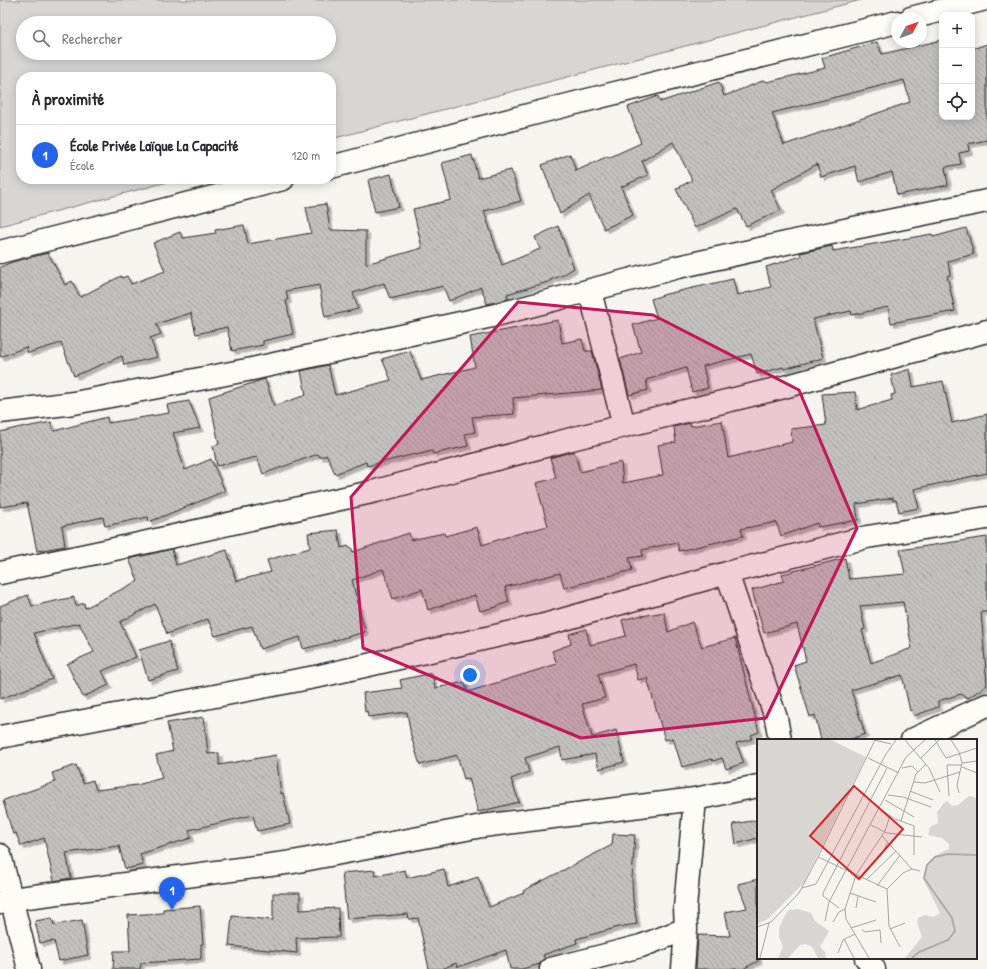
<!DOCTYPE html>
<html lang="fr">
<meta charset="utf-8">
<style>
:root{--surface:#fff;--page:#f2f2f3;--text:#2b2b33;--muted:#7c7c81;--line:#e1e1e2;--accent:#2563eb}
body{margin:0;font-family:"Patrick Hand",sans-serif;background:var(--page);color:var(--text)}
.controls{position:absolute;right:12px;top:12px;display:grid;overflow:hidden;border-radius:8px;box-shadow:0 2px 10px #0003}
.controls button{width:36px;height:36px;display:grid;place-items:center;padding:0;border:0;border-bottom:1px solid var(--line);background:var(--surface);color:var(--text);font:20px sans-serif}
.compass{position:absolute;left:891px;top:12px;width:36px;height:36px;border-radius:50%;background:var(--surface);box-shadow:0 2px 10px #0003;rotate:49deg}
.you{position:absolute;left:470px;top:675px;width:14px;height:14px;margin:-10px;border:3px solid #fff;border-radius:50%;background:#1a73e8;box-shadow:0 0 0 6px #1a73e833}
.badge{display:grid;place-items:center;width:26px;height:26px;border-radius:50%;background:var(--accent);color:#fff;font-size:13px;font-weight:700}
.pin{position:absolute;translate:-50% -33px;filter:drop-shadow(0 1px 2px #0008)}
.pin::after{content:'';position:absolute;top:21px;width:14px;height:12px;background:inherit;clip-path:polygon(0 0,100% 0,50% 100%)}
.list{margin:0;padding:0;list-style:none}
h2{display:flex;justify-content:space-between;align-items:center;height:52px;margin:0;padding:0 16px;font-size:17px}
h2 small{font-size:13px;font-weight:400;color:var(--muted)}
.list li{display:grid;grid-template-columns:26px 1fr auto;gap:12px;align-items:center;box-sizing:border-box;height:60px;padding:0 16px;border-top:1px solid var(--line)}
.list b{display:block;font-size:15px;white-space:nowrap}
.list p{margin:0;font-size:13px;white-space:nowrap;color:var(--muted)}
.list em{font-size:13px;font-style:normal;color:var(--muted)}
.icon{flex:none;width:22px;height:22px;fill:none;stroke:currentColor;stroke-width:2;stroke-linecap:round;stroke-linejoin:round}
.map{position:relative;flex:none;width:987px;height:969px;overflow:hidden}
.search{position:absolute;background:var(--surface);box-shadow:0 2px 10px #0003;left:16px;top:16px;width:320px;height:44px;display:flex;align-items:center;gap:10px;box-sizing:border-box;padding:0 14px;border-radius:22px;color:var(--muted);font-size:15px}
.panel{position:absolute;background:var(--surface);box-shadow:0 2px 10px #0003;left:16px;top:72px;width:320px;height:112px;border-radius:16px}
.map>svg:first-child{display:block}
</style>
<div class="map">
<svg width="987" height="969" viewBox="0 0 987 969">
<defs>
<pattern id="building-back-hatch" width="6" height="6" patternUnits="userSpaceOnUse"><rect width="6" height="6" fill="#c2c1be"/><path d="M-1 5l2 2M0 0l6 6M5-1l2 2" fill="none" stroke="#a7a6a3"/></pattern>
<filter id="shadow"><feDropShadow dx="3.5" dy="3.5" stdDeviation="0" flood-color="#0004"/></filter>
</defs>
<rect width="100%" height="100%" fill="#f5f4ef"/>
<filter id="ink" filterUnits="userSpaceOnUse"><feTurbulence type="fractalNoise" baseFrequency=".025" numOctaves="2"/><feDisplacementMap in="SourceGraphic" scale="8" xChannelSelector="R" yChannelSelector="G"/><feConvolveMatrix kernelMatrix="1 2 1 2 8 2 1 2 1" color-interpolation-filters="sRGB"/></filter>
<g filter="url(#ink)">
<path fill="#d7d6d2" stroke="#81807e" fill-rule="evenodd" d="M0 0H861L331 139V77H21V179H179L0 226ZM23 23H329V53H23Z"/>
<path fill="url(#building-back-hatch)" stroke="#2b2b2b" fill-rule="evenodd" filter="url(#shadow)" d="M942 40V117H972V49L987 44V140L968 144 969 151 959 153 961 164 945 167 948 185 897 195 892 172 859 182 855 166 821 177 817 164 771 190 781 210 746 226 737 209 695 228 676 189 692 180 673 142 642 161 648 175 621 187 633 215 604 229 589 195 560 214 542 165 570 154 576 171 608 156V158L641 143 628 107 658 96 660 102 719 82 724 96 765 80 767 82 825 68 822 58 877 42 882 54ZM904 80 910 102 784 145 772 113Z
M472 155 478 178 511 170 521 201 484 211 502 265 540 249 535 237 558 226 574 268 563 275 550 280 551 281 507 294 508 299 487 304 481 287 449 301 443 286 390 299 384 283 353 293 358 309 325 317 319 285 286 291 288 300H286L293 334 263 341V345L232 351 227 327 196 334 191 313 156 324 161 334 150 338 157 357 124 365 122 356 74 376 61 343 28 353 26 347 0 357V267L12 262 48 253 65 285 72 281 80 297 121 276 122 278 127 276 131 284 165 271 153 243 180 232 183 238 216 233 215 230 244 225 248 244 311 233 306 207 326 204 330 230 366 231V264L422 248 413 209 451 200 442 163Z
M391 174 399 207 375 212 368 180Z
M966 228 974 254 948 261 950 275 947 276 955 311 891 323 888 307 852 315 851 311 813 319 823 358 784 369 783 367 757 374 751 354 703 366 708 388 692 392 686 368 646 380 648 390 629 395 620 359 641 352 633 325 657 318 651 299 666 294 733 279 737 295 771 287 766 267 801 256 800 253 832 246 833 251 932 234 933 237Z
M558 320 562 343 582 339 585 351H592L602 390 513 398 514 414 472 417 475 432 465 434 468 446 433 454 432 451 416 455 415 454 367 466 366 462 335 474 327 455 320 457 318 454 263 474 257 457 217 466 213 446 219 444 209 397 265 379 274 406 306 395 301 371 328 365 335 395 391 380 382 359 410 351 421 380 475 367 470 337Z
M910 369 913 387 943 381 952 423 987 414V473L914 489 919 508 899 512 896 500 893 501V498L856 504 858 520 818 527 817 523 781 536 776 522 741 529 743 536 679 551 677 542 642 550 643 556 629 558 632 570 564 588 560 573 505 587 509 602 497 606V607L480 611 475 595 428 610 422 589 393 599 383 569 352 580 365 632 332 641V642L303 649 300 637 260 649 252 626 215 636 208 619 167 634 155 604 120 622 136 657 102 671 109 685 83 697 67 664 94 652 79 623 34 633 52 679 0 699V606L28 595 32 606 74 597 76 606 84 603 85 608 138 581 129 559 172 549 176 565 227 550 236 581 271 572 267 560 310 548 308 533 338 530 341 548 348 546 349 548 351 547 353 552 409 533 411 540 444 533 445 536 477 527 482 545 513 535 548 526 536 483 556 478 550 458 574 451 580 472 621 462 623 483 663 475 658 445 676 442 674 427 690 423 691 426 722 421 728 458 792 442 791 429 826 425 822 394 855 392 857 410 892 400 891 395 895 394 891 375Z
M189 401 200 428 173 433 185 470 211 459 225 491 149 522 148 517 105 526 103 517 62 526 65 546 37 551 27 503 0 507V432L25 426 26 427 51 422 54 431 107 417 108 423 169 413 167 405Z
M987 537V612H981L987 685 968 698 961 694 938 701V707L914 716 912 710 910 711 902 675 851 690 865 734 848 740H821L815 715 810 717 794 665 806 661 797 624 764 633 752 590 784 581 782 574 845 558 849 579 905 574 900 550ZM903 602 912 648 871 663 862 630 865 629 860 606Z
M664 612 668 632 692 622 702 647 735 638 759 732 751 735 752 739 736 743 744 763 726 769 722 758 713 761 712 759 682 767 673 738 665 740 647 678 638 680 634 664 598 674 605 698 582 704 592 737 616 730 624 762 599 769 595 754 562 760 560 747 525 758 529 772 511 779 519 802 478 812 469 778 464 779 457 755 420 765 411 736 407 712 368 717 367 711 365 712 363 693 402 688 400 680 432 673 435 688 465 682 467 692 557 664 552 651 571 644 569 634 586 629 590 645 626 636 622 620 642 615V616Z
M169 641 178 671 148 680 139 650Z
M204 717 208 754 219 753V765L276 755 281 794 283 793 290 824 257 831 253 815 189 830 191 838 140 854 143 865 125 869 119 846 66 853 71 878 54 881 44 838 21 846 16 833 13 834 3 801 4 800 55 782 52 773 76 765 83 783 93 780 96 790 137 785 162 778 156 755 173 751 167 723Z
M758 820V838L736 844 733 824Z
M613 834 635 835 632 878 633 900 637 924 619 927 576 939 577 943 543 955 545 959 542 960 540 964 522 969H510L506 950 458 967 456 963 442 969H429L418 918 409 919 408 914 347 919 342 873 375 870V876L405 870 407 878 444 869 448 887 478 877 489 907 524 893 523 891 612 845Z
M758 879V961L743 969H696L698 935 730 936 725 912 747 908 738 884Z
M273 893H300V910L338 908 339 937 296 938 297 953 229 946 232 916 273 920Z
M200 906 203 944H201V959L141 963 140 969H113L114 951H130L128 915 163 913V909Z
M52 918 54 925 82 920 88 955 59 961 54 941 40 943 35 921Z"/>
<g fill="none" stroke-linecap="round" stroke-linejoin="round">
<g stroke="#2b2b2b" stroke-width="25">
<path id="minor" d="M590 291 624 426
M0 412 74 403 252 369 492 316 678 267 854 228 987 201
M0 573 134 545 376 491 579 437 784 387 987 331
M727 573 776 718 780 740
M0 737 320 676 544 625 727 573 867 537 987 518
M912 740 987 705
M0 855 29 969
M0 903 12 899 293 862 482 826 695 799 758 786
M866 958 874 969
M551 969 641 946 686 929
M683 969 686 929 685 908 695 799"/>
</g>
<g stroke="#2b2b2b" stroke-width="25">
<path id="secondary" d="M911 18 982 0
M331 167 540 112 897 22
M0 252 283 179"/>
</g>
<use href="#minor" stroke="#fdfcf7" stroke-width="22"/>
<use href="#secondary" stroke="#fdfcf7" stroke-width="22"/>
</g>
</g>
<path fill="#c2185b" fill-opacity="0.2" stroke="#c2185b" stroke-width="3" stroke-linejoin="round" d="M518 302 653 315 799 390 857 528 766 718 581 738 363 648 351 497Z"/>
<g transform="translate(757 739)">
<rect width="220" height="220" fill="#f5f4ef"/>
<path d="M0 1H74L109 18 47 144 11 180 0 185Z" fill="#d7d6d2"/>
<path d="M212 57 220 59V219H148L165 198 160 183 161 179 168 176 176 178 183 174 166 140 168 131 181 115 192 110V105L185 99 171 96 173 88 181 84 180 73 186 65 190 62 195 67 201 66ZM41 170 54 174 58 182 72 192 63 208 68 213 69 219H61L55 208 49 205 43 206 31 219H21L26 208 22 198V189L28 176 32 171Z" fill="#d7d6d2"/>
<path fill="none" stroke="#adaca9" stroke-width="2" d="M155 219 162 213 191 201 198 192 195 179 167 139 170 126 178 118 191 115 220 116"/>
<path fill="none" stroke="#a4a4a1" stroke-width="1" d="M117 1 134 5M148 1 172 29 183 53M178 1 189 19 220 9M194 1 202 13 205 24 200 46 202 54M111 19 142 34M164 19 182 1M205 24 220 22M205 28 220 34M145 29 155 27 161 33M157 43 168 44 203 33M153 52 176 61M131 56 146 58 174 68M192 57 190 26H205M128 61 157 78M123 70 138 80 157 87V116M144 82 159 35 169 25M114 86 130 94 165 98M125 97 155 130 163 132M61 118 118 1M123 118 131 103M109 141 139 112M120 147 143 116M45 149 59 145 129 15 139 1M93 154 119 163M82 169 66 157V154L130 29M99 169 101 157M68 182 72 163 149 18 168 1M76 183 82 173 88 170M0 188 14 183 42 154 61 118 130 150M94 189 119 181M133 190 148 184M105 191 108 193 123 191 124 204M87 200 97 219M143 208 132 187 130 150 146 134 155 130M81 214 86 201 98 195M3 219 12 184M112 219 89 180 88 170 99 136 128 92 133 77"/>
<path fill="#d62828" fill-opacity="0.15" stroke="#d62828" stroke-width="2" d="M97 47 146 90 102 140 53 97Z"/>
<rect width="220" height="220" fill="none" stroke="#2b2b2b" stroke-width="2"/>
</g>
</svg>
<div class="controls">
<button>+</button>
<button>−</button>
<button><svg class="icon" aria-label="locate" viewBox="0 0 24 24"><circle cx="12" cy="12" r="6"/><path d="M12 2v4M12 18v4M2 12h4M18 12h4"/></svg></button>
</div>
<svg class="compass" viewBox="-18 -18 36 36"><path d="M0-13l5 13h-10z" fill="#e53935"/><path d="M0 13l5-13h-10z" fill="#7c7c81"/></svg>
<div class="you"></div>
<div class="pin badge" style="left:172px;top:910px">1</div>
<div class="search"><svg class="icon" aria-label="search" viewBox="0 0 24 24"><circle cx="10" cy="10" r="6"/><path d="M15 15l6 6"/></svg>Rechercher</div>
<section class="panel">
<h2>À proximité<small></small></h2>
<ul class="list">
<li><span class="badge">1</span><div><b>École Privée Laïque La Capacité</b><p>École</p></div><em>120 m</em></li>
</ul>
</section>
</div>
